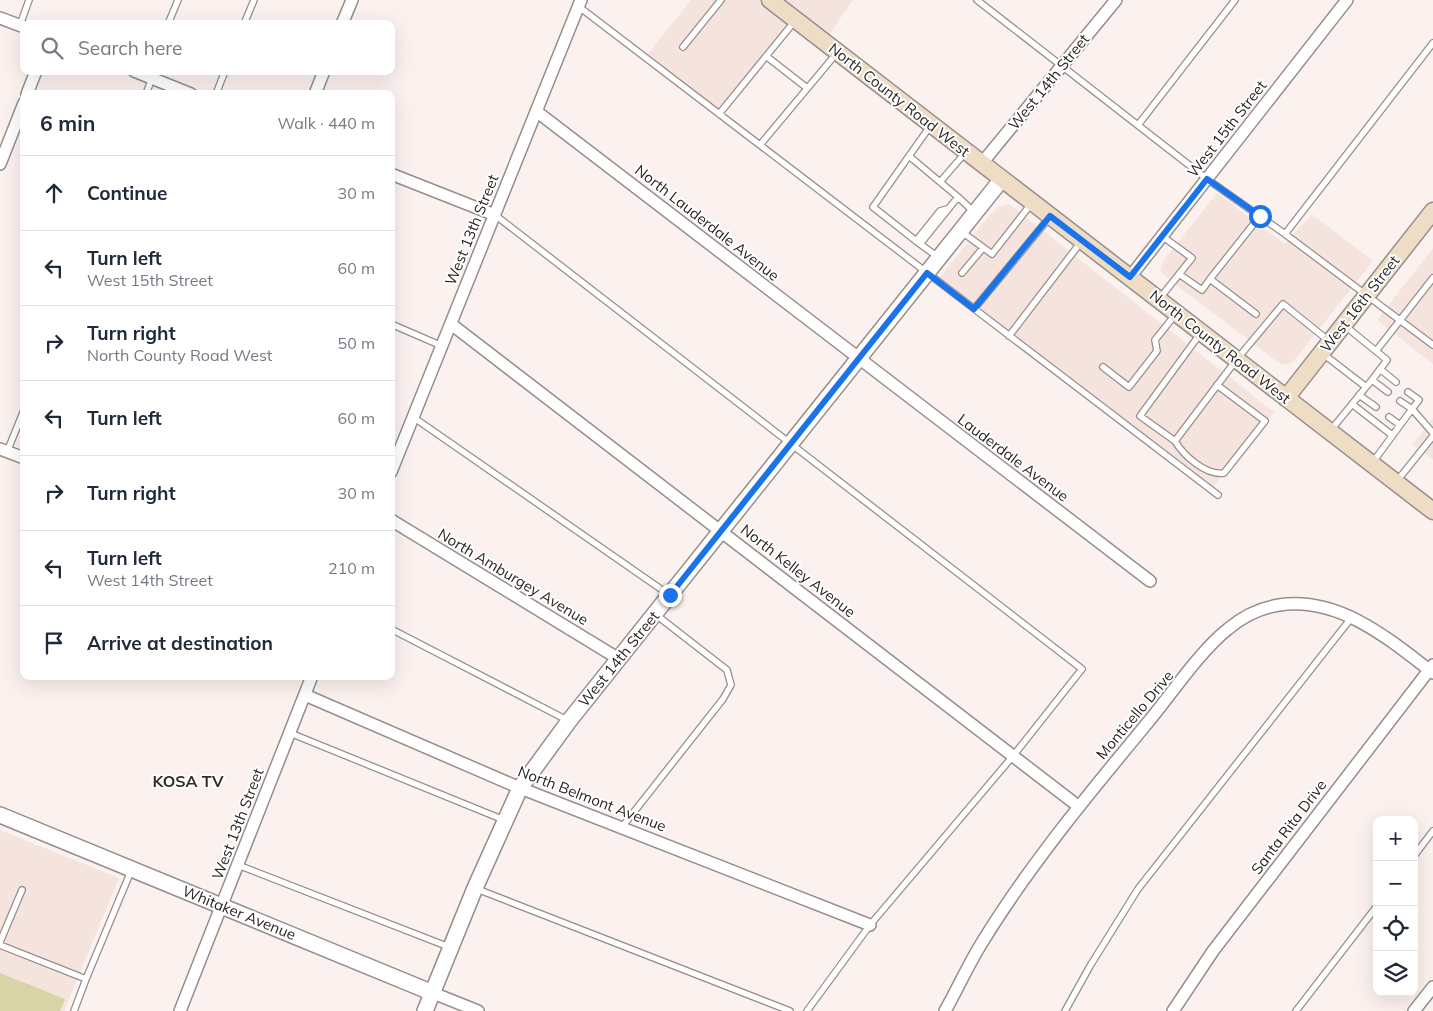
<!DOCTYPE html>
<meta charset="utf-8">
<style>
:root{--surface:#fff;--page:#f6f6f7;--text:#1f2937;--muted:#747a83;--line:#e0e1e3}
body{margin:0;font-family:Mulish,sans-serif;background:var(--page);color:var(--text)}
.controls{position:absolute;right:15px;bottom:15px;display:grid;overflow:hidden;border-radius:10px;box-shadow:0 5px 20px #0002}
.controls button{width:45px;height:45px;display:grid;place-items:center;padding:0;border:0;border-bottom:1px solid var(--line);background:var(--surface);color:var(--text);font:25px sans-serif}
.stop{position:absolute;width:15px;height:15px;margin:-11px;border:4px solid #1a73e8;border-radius:50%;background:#fff}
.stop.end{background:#1a73e8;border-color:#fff;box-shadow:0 1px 5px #0008}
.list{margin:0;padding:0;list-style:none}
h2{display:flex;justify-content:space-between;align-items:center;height:65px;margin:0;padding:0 20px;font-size:21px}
h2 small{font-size:16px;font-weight:400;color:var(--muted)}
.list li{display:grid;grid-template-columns:32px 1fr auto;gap:15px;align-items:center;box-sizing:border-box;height:75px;padding:0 20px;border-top:1px solid var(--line)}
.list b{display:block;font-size:19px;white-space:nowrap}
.list p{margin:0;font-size:16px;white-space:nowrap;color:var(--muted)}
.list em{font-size:16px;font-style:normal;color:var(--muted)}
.icon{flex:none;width:28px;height:28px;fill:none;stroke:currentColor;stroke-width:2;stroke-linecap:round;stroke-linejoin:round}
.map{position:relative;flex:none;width:1433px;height:1011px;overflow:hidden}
.search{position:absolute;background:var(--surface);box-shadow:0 5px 20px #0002;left:20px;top:20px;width:375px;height:55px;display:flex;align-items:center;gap:12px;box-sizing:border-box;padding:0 18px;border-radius:10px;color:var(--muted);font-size:19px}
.panel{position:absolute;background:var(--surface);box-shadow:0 5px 20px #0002;left:20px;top:90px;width:375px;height:590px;border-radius:10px}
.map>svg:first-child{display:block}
</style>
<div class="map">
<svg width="1433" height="1011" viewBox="0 0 1433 1011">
<rect width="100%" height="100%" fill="#fbf2ef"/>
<path fill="#f5e3de" d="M691 0H853L824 42 793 18 719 112 646 56Z
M1217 193 1285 244 1312 214 1373 261 1292 363 1283 365 1275 360 1168 279 1160 270 1164 260Z
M1009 204 1274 412 1214 486 939 279 988 217 998 207Z
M1433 248V364L1377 320Z
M1433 418V460L1413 444Z
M0 830 119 878 64 1011H0Z"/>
<path fill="#d8d4a6" d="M0 973 65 999 60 1011H0Z"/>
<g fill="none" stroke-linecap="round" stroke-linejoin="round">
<g stroke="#968e8c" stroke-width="8">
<path id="service" d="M977 0 1207 179 1285 234 1433 345
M578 6 1218 495
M168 24 178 0
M244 24 254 0
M20 25 29 0
M683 47 721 0
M766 56 807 88
M146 94 152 78
M216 94 225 71
M719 114 794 22
M931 125 909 156 940 182 965 153
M1138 125 1235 0
M760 145 836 54
M909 156 873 207 920 244
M940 182 958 197
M495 215 1082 669 1013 756 870 925 807 1011
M962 232 992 254 1031 204
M1285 234 1433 43
M916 241 940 211 947 209
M938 257 920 244 958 197 975 213
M962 273 983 248
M1179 274 1202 290 1210 279
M1160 298 1192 258 1162 236
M974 309 1049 218
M1256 314 1210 279 1260 216
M391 324 442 346
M1344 325 1387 360 1372 380 1388 392
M1200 334 1140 416 1175 441 1237 359 1283 304 1329 341
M1009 336 1081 242
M1376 351 1433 278
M1322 353 1366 387 1372 380
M1103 367 1129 387 1157 351 1155 340 1175 315
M1380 369 1396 382
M1408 392 1419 400 1412 409 1433 433
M1359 395 1376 407
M1352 404 1392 435
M413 417 668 594
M1389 417 1400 425
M1331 430 1366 387
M1175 441C1183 455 1206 476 1224 473L1265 421 1217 385
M7 452 24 410
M1373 462 1412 409 1400 401
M1397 481 1433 436
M391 629 567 720
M290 733 504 820
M622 827 723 699 731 685 727 670 655 614
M1414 856 1433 831
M238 865 449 947
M477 889 790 1011
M0 942 22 890
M0 945 86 979 74 1011
M86 979 131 871
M1065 1011 1090 966 1138 889 1352 617
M1296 1011 1377 906"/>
</g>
<g stroke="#968e8c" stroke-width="14">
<path id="minor" d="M0 18 24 27
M342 24 352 0
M134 71 191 94
M27 94 36 71
M315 94 324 71
M536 111 1150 581
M982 163 1116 0
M0 164 24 103
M391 174 495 215
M1130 277 1347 0
M451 324 1078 806
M0 449 24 458
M391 472 581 0
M391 520 619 659
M305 695 520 788 870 925
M433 993 478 1011
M180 1011 312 676
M945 1011C958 988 969 963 983 941 1031 863 1091 791 1149 721 1172 693 1201 650 1228 629 1242 617 1260 608 1279 605 1339 596 1389 639 1433 673
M1173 1011 1213 951 1433 665
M1414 1011 1433 987"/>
</g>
<g stroke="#968e8c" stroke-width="18">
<path id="tertiary" d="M0 815 433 993
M425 1011 475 888 520 788 569 721 1002 179"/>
</g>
<g stroke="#968e8c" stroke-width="19">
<path id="secondary" d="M770 0 1433 511
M1286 398 1433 211"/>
</g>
<use href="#service" stroke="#fff" stroke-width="5.5"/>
<use href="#minor" stroke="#fff" stroke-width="11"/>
<use href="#tertiary" stroke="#fff" stroke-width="15"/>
<use href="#secondary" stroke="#eedcc5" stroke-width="16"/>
</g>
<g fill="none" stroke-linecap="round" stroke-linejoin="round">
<path stroke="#1a73e8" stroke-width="6" d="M670 595 927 273 974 309 1050 216 1130 277 1207 179 1260 216"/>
</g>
<g text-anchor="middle" stroke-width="4" stroke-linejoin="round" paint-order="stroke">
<g font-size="15" fill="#282423" stroke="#fff">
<text transform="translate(1049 82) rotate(-51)" y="5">West 14th Street</text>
<text transform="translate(899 100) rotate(38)" y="5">North County Road West</text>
<text transform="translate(1227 129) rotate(-52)" y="5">West 15th Street</text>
<text transform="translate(707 223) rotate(38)" y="5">North Lauderdale Avenue</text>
<text transform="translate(472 230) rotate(-68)" y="5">West 13th Street</text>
<text transform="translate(1360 304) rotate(-52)" y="5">West 16th Street</text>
<text transform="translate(1220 347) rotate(38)" y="5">North County Road West</text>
<text transform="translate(1013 458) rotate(37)" y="5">Lauderdale Avenue</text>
<text transform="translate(798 571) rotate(38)" y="5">North Kelley Avenue</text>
<text transform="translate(513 577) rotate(31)" y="5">North Amburgey Avenue</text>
<text transform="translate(619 659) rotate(-51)" y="5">West 14th Street</text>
<text transform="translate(1135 715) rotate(-50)" y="5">Monticello Drive</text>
<text transform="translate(592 799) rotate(21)" y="5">North Belmont Avenue</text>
<text transform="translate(238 824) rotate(-69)" y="5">West 13th Street</text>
<text transform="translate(1289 827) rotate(-53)" y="5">Santa Rita Drive</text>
<text transform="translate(239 913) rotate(22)" y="5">Whitaker Avenue</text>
</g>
<g font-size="16" font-weight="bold" fill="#332c2a" stroke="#fff">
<text x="188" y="787">KOSA TV</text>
</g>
</g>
</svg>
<div class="controls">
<button>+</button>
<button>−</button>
<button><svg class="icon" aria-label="locate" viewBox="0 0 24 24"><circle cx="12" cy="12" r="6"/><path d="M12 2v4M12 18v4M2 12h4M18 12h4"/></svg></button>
<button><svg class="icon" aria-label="layers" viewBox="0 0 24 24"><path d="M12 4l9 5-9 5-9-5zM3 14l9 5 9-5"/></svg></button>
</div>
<div class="stop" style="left:1260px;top:216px"></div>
<div class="stop end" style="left:670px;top:595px"></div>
<div class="search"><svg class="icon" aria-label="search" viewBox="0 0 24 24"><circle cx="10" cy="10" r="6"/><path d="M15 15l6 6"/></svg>Search here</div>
<section class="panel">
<h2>6 min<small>Walk · 440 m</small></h2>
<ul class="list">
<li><svg class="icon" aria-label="ahead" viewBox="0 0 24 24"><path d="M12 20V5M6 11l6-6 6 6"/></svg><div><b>Continue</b></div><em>30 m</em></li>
<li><svg class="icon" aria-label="left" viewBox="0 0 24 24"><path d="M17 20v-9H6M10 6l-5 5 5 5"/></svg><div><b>Turn left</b><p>West 15th Street</p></div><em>60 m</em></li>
<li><svg class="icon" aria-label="right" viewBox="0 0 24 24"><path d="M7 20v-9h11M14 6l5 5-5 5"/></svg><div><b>Turn right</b><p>North County Road West</p></div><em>50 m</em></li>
<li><svg class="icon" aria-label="left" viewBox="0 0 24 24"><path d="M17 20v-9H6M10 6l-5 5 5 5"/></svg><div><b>Turn left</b></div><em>60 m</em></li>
<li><svg class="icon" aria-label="right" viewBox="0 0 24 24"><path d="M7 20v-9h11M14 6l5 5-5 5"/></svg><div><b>Turn right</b></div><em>30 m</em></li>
<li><svg class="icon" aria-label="left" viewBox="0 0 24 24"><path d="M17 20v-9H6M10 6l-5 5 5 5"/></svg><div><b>Turn left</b><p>West 14th Street</p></div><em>210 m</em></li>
<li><svg class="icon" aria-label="arrive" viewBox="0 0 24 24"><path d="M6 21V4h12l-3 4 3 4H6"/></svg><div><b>Arrive at destination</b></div></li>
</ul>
</section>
</div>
